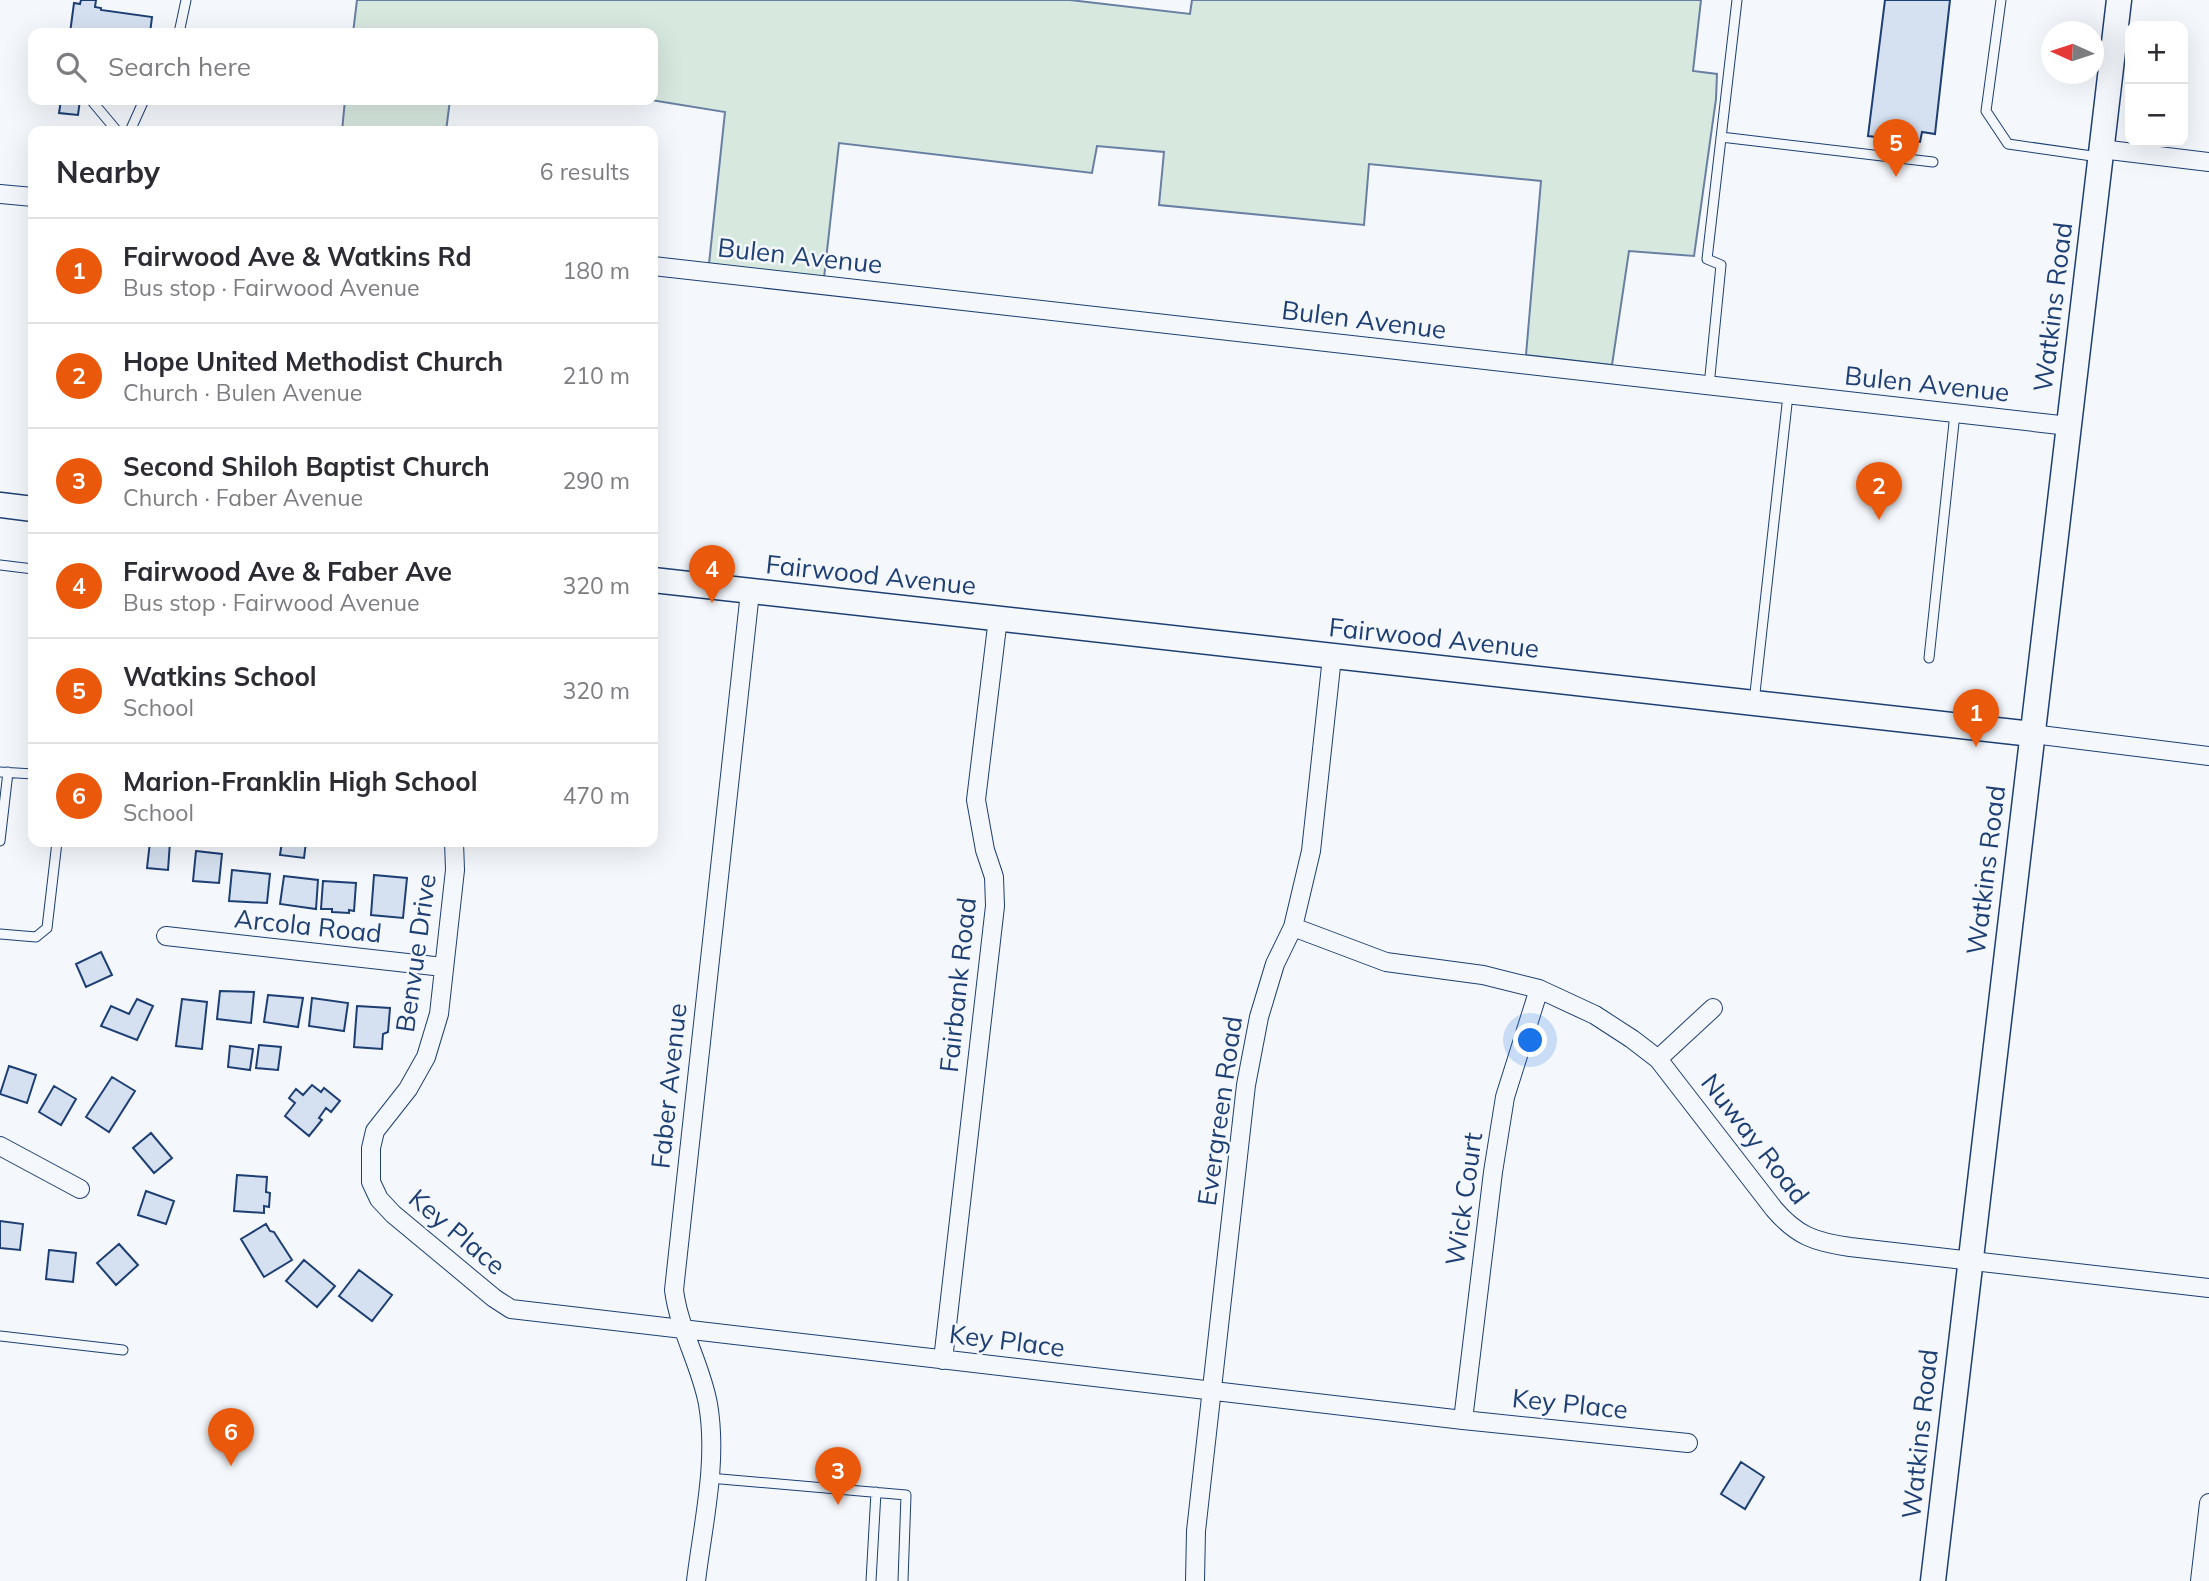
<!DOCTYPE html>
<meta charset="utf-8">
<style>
:root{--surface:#fff;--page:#f2f2f3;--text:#2b2b33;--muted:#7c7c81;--line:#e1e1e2;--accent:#ea580c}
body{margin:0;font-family:Mulish,sans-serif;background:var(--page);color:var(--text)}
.controls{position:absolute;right:21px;top:21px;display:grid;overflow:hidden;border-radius:14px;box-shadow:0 7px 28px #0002}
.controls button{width:63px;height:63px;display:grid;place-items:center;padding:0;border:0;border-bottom:2px solid var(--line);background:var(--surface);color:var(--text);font:35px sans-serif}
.compass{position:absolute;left:2041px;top:21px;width:63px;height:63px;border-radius:50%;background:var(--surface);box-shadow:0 7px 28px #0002;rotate:273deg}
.you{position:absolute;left:1531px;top:1041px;width:24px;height:24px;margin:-18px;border:5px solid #fff;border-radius:50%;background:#1a73e8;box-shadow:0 0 0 10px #1a73e833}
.badge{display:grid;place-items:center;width:46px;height:46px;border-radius:50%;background:var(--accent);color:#fff;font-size:23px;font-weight:700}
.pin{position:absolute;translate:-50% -58px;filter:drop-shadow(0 2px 4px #0008)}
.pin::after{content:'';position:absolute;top:37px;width:24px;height:21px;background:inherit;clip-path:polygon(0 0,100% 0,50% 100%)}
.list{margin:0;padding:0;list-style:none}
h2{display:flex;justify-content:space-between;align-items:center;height:91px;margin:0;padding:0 28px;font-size:30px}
h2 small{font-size:23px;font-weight:400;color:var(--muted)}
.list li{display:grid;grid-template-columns:46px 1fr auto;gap:21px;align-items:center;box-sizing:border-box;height:105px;padding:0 28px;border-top:2px solid var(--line)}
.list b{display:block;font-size:26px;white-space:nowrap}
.list p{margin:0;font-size:23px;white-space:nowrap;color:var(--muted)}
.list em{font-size:23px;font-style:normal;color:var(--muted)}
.icon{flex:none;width:38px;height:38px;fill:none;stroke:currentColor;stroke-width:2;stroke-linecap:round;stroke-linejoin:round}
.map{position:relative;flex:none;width:2209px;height:1581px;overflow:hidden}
.search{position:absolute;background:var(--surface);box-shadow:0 7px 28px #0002;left:28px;top:28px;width:630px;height:77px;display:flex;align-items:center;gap:18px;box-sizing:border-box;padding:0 24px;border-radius:14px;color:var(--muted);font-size:26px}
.panel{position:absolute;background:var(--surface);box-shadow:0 7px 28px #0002;left:28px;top:126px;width:630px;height:721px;border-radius:14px}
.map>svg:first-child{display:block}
</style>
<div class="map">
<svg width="2209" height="1581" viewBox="0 0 2209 1581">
<rect width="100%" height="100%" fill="#f4f7fb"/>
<path fill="#d7e8df" stroke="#687fa3" stroke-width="2" d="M357 0H1070L1190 14 1192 0H1701L1693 71 1717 74 1716 99 1694 256 1629 251 1612 365 1526 355 1541 181 1369 164 1364 225 1159 205 1164 152 1097 146 1092 173 839 143 824 278 709 264 725 112 651 100H653V33H353Z
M345 100H450L446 131H342Z"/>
<path fill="#d5e0f0" stroke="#1d3f73" stroke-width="2" d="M81 0H96L95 7 101 8V10L152 17 150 33H70L74 3 80 4Z
M1885 0H1950L1935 134 1922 132 1920 142 1868 136Z
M61 100H80L78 115 59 113Z
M150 842H170L168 870 147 868Z
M282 842H306L304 858 280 855Z
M196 851 222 854 219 883 193 881Z
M232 870 270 874 267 903 229 901Z
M374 875 407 878 403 918 371 915Z
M284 876 318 880 316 909 280 904Z
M323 881 356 883 354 911 349 910V913L332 912V909H321Z
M101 952 112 975 86 987 76 964Z
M220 991 254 992 251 1023 217 1019Z
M268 995 303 998 298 1027 264 1022Z
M312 998 348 1003 344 1031 309 1026Z
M137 999 153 1006 137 1040 101 1026 111 1006 129 1014Z
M182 999 207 1002 202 1049 176 1046Z
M357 1006 390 1008 388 1032 383 1034 382 1049 354 1047Z
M259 1045 281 1047 278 1070 256 1068Z
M230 1046 253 1049 250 1070 228 1067Z
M9 1066 36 1075 27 1103 0 1094Z
M112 1077 135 1091 109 1132 86 1117Z
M312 1085 321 1092 324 1088 340 1101 331 1112 326 1108 319 1118 322 1120 309 1136 285 1116 295 1103 289 1098 296 1089 303 1095Z
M54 1086 76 1099 61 1125 39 1112Z
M151 1133 172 1158 154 1173 133 1148Z
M237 1175 267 1177 266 1192 270 1193 269 1207 264 1206V1213L234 1211Z
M146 1191 174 1201 166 1224 138 1215Z
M0 1221 23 1224 20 1250 0 1248Z
M266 1224 270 1231 274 1232 292 1260 264 1277 241 1239Z
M119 1244 138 1265 116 1285 97 1263Z
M49 1250 76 1253 73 1282 46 1279Z
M304 1260 335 1286 317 1307 286 1281Z
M359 1270 392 1295 372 1321 339 1296Z
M1741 1462 1764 1477 1745 1509 1721 1494Z"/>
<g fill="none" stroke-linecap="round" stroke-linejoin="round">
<g stroke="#1d3f73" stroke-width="11">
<path id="lane" d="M2001 0 1986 111 2008 144 2099 157
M179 33 186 0
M91 100 117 131
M130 131 144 100
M1721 137 1933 162
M1709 386 1721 265 1707 259 1737 0
M0 565 33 569
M1929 658 1955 413
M1754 702 1788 395
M0 772 33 774
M0 841 8 772
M0 934 36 937 47 928 57 842
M0 1336 123 1350
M709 1478 906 1495 903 1581
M871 1581 876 1492"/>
</g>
<g stroke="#1d3f73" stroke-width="20">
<path id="street" d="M2101 149 2209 162
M0 194 33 197
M653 266 2069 426
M2032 734 2209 756
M454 842 455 870 439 1014 426 1057 408 1089 375 1131 371 1148V1182L379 1199 393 1214 494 1298 511 1309 1463 1420 1688 1443
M1293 927 1386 962 1483 975 1539 989 1595 1015 1632 1039 1658 1059 1774 1209C1797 1236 1815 1242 1850 1247L2209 1288
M166 936 443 967
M1658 1059 1713 1008
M0 1146 80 1189
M943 1360 995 906 994 877 985 850 976 800 998 618
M1463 1420 1493 1172 1505 1097 1539 989
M696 1581C703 1523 718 1462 708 1404 701 1365 679 1330 674 1290L750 592
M1195 1581 1196 1531 1246 1085 1259 1017 1275 964 1293 927 1311 851 1332 657
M2200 1581 2209 1503"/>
</g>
<g stroke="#1d3f73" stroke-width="27">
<path id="secondary" d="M0 505 33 509
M653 580 2032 734
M1933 1581 2119 0"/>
</g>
<use href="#lane" stroke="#f4f7fb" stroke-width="9"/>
<use href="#street" stroke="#f4f7fb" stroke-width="18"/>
<use href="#secondary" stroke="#f4f7fb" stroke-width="24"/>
</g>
<g text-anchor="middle" stroke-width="5" stroke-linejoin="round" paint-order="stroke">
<g font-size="26" fill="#1d3f73" stroke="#f4f7fb">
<text transform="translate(800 256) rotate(6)" y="9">Bulen Avenue</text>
<text transform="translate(2053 307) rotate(-83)" y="9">Watkins Road</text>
<text transform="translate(1364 320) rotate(7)" y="9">Bulen Avenue</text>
<text transform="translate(1927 384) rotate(6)" y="9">Bulen Avenue</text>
<text transform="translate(871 575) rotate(6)" y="9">Fairwood Avenue</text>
<text transform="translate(1434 638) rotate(6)" y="9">Fairwood Avenue</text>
<text transform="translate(1986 870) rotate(-83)" y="9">Watkins Road</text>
<text transform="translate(308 926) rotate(6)" y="9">Arcola Road</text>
<text transform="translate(416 953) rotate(-82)" y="9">Benvue Drive</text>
<text transform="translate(958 985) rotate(-84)" y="9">Fairbank Road</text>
<text transform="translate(669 1086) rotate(-84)" y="9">Faber Avenue</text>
<text transform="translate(1220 1111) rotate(-82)" y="9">Evergreen Road</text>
<text transform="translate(1755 1139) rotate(52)" y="9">Nuway Road</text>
<text transform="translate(1464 1199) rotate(-82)" y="9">Wick Court</text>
<text transform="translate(457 1232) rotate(40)" y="9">Key Place</text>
<text transform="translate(1007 1341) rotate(7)" y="9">Key Place</text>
<text transform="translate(1570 1404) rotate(6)" y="9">Key Place</text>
<text transform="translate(1920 1434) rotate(-84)" y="9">Watkins Road</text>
</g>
</g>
</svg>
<div class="controls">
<button>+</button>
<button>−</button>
</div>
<svg class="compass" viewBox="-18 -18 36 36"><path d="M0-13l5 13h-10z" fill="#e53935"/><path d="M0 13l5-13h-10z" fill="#7c7c81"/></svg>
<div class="you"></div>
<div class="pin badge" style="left:1976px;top:747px">1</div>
<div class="pin badge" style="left:1879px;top:520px">2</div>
<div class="pin badge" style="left:838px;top:1505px">3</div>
<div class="pin badge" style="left:712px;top:603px">4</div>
<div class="pin badge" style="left:1896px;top:177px">5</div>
<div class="pin badge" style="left:231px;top:1466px">6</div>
<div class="search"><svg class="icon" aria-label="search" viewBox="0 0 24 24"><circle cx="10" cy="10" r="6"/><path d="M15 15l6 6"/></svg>Search here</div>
<section class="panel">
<h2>Nearby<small>6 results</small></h2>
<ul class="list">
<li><span class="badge">1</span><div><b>Fairwood Ave &amp; Watkins Rd</b><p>Bus stop · Fairwood Avenue</p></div><em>180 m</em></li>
<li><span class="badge">2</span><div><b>Hope United Methodist Church</b><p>Church · Bulen Avenue</p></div><em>210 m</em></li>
<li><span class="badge">3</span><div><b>Second Shiloh Baptist Church</b><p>Church · Faber Avenue</p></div><em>290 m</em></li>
<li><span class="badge">4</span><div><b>Fairwood Ave &amp; Faber Ave</b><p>Bus stop · Fairwood Avenue</p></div><em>320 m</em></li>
<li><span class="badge">5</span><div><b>Watkins School</b><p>School</p></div><em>320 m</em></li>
<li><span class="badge">6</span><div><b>Marion-Franklin High School</b><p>School</p></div><em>470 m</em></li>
</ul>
</section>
</div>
